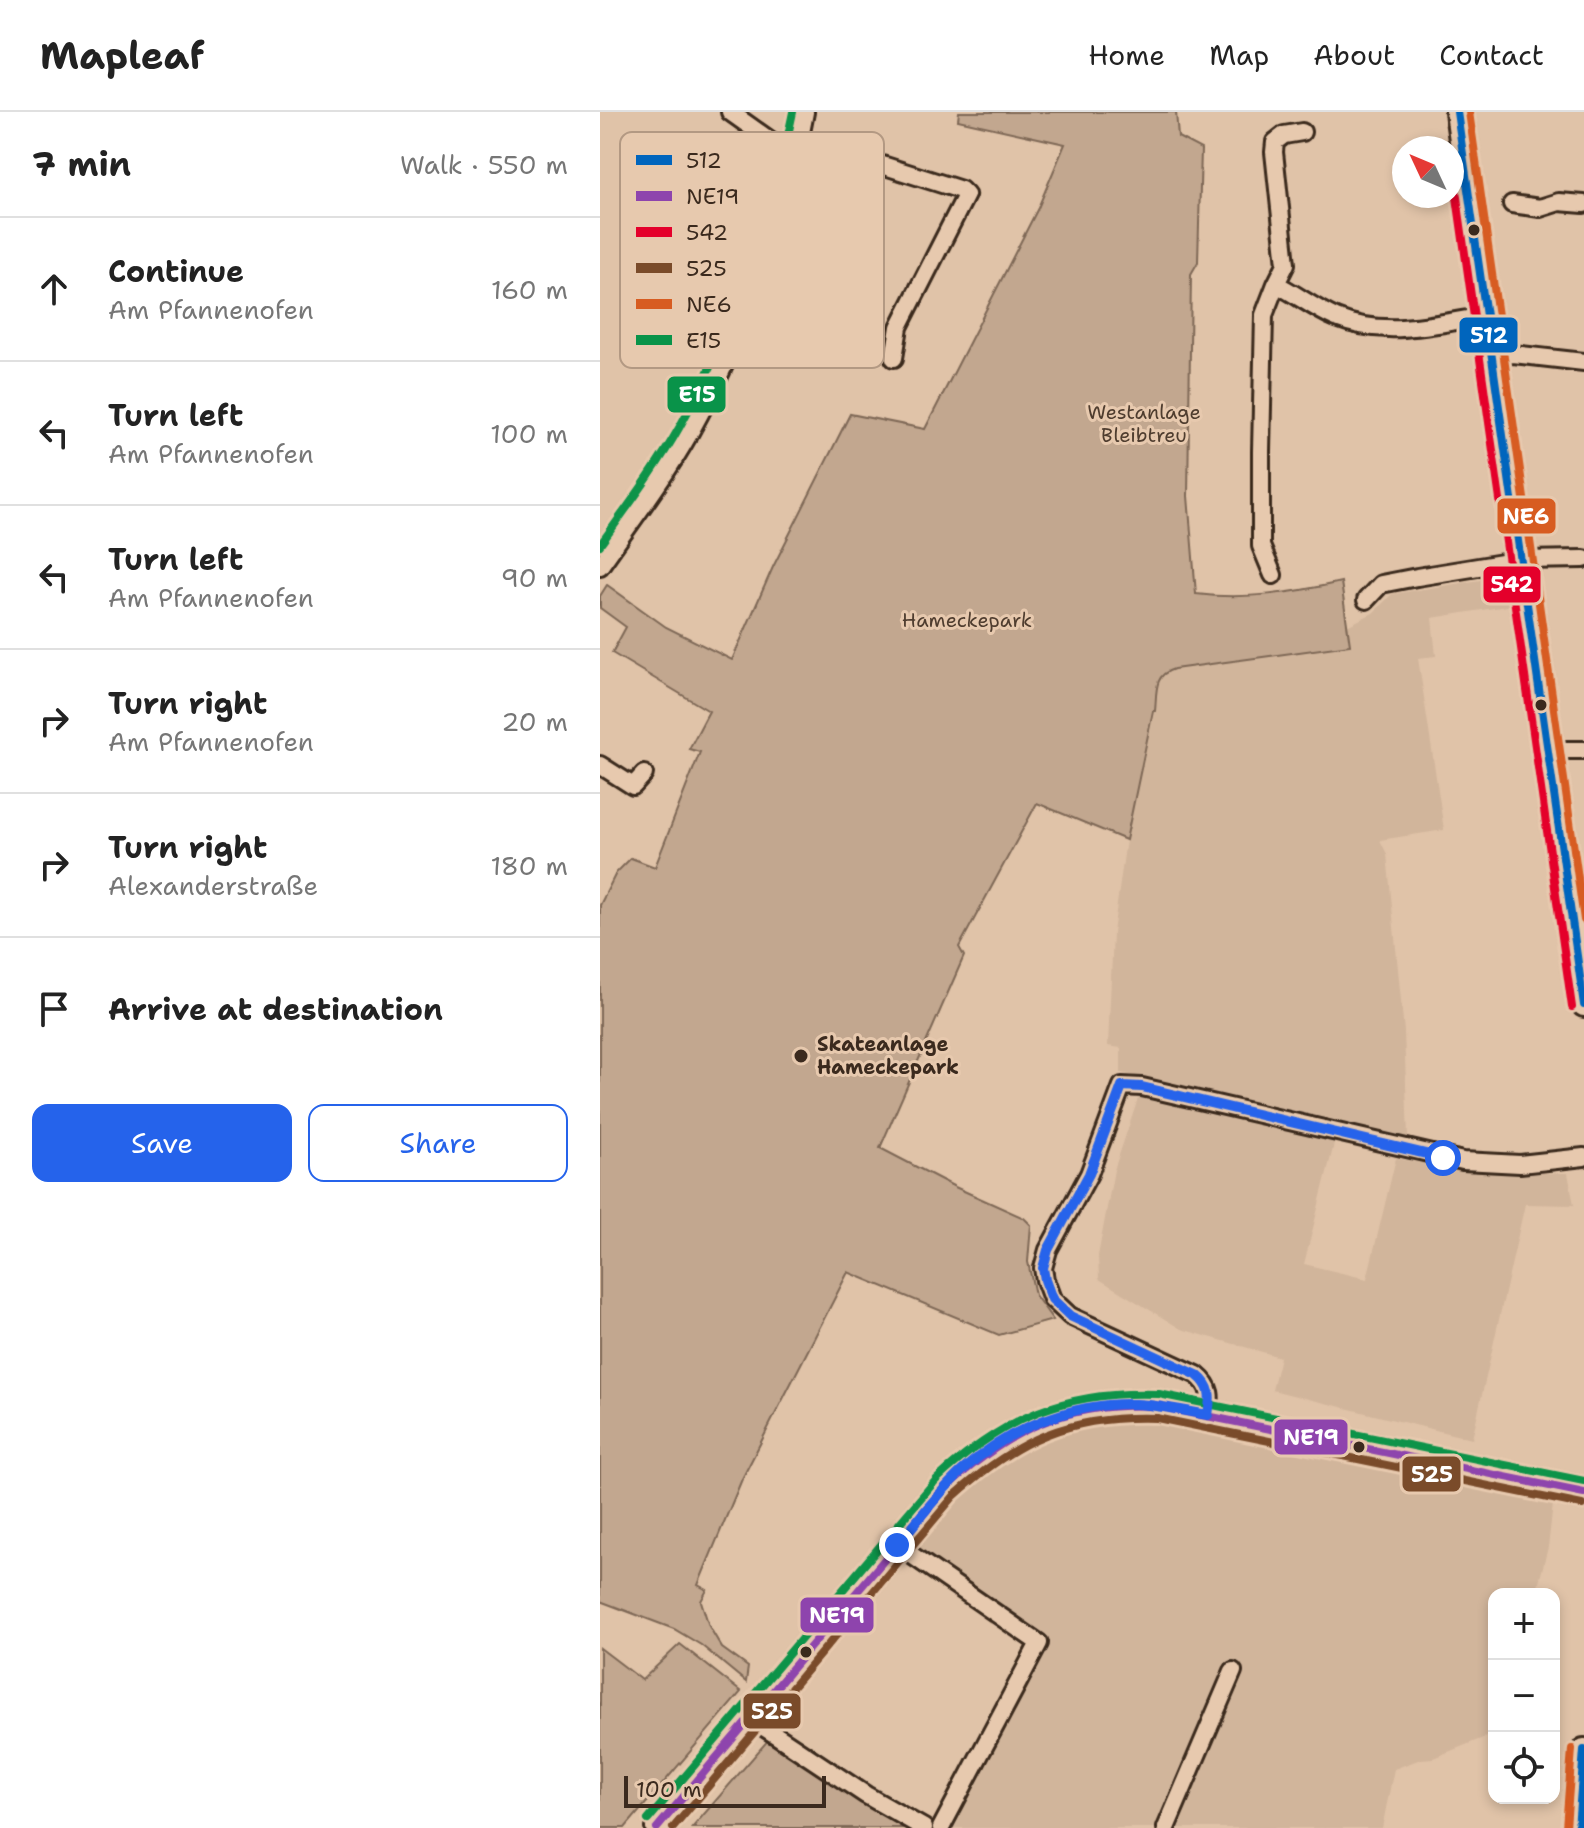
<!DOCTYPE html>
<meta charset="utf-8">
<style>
:root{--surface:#fff;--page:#f2f2f2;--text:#222;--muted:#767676;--line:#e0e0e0;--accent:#2563eb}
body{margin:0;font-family:"Shantell Sans",sans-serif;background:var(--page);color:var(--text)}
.controls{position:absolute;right:24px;bottom:24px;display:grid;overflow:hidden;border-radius:16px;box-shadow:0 4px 12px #0003}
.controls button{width:72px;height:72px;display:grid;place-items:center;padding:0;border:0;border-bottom:2px solid var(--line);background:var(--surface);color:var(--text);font:40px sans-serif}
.compass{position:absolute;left:792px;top:24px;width:72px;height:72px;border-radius:50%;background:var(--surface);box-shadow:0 4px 12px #0003;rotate:314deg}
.scale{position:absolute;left:24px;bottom:20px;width:202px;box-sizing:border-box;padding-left:8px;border:4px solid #3b2a1e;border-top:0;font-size:22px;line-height:28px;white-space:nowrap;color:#3b2a1e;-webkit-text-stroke:6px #e7c9ae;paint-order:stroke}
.stop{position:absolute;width:24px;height:24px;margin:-18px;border:6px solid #2563eb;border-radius:50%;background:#fff}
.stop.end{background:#2563eb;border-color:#fff;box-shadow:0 2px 8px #0008}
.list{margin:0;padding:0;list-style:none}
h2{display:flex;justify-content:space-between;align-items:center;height:104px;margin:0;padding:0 32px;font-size:34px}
h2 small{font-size:26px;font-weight:400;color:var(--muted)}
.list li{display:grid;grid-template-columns:52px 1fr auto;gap:24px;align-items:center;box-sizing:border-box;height:144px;padding:0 32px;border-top:2px solid var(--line)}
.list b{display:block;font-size:30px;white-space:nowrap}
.list p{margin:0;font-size:26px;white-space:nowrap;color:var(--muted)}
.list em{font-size:26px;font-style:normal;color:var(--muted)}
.actions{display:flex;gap:16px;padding:24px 32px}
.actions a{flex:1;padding:18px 0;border:2px solid var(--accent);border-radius:16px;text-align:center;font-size:28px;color:var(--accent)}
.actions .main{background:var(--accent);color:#fff}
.icon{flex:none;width:44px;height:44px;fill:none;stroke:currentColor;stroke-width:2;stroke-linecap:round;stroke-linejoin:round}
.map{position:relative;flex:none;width:984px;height:1716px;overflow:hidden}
header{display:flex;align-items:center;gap:48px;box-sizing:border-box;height:112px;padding:0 40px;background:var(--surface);border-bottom:2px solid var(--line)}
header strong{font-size:38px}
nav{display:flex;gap:44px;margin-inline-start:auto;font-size:28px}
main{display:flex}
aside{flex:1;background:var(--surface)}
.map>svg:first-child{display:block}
</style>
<header>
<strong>Mapleaf</strong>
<nav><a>Home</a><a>Map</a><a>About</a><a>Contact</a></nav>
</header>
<main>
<aside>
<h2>7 min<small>Walk · 550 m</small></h2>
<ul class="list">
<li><svg class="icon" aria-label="ahead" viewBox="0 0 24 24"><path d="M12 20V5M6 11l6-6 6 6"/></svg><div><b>Continue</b><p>Am Pfannenofen</p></div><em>160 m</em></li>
<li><svg class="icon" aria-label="left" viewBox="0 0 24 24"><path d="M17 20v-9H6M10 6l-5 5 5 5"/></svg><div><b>Turn left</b><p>Am Pfannenofen</p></div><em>100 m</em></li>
<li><svg class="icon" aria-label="left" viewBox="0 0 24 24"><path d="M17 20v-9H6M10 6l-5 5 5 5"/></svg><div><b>Turn left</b><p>Am Pfannenofen</p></div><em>90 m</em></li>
<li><svg class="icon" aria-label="right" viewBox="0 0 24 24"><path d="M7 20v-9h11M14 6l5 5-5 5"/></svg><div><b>Turn right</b><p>Am Pfannenofen</p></div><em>20 m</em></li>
<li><svg class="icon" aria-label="right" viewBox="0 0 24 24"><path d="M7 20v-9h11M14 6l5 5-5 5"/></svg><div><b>Turn right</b><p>Alexanderstraße</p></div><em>180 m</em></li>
<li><svg class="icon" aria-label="arrive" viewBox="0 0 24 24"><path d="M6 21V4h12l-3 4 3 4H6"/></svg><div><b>Arrive at destination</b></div></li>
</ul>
<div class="actions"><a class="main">Save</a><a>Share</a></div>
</aside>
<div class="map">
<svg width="984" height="1716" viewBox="0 0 984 1716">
<rect width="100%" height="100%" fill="#e0c3a8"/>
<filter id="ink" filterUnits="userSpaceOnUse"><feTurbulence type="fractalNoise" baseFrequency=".0125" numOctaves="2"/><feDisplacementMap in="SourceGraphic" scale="16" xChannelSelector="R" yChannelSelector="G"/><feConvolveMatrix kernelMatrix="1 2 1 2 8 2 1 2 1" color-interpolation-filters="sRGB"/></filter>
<g filter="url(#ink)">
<path fill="#d1b59b" d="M906 464 913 493 832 506 836 544 818 546 844 718 780 728 787 742 804 920 808 1025 521 961V936L508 934 513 821 526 728 560 539 747 514 773 501 792 482Z
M542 975 737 1020 704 1152 767 1167 796 1046 875 1061H968L974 1093 925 1092 872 1327 672 1278 680 1245 581 1217 499 1167 498 1144 514 1058Z
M512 1293 955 1375 948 1435 936 1482H894V1612L888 1624 833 1646 821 1647 794 1657 782 1716H341L439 1531 297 1433 375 1347Z"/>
<path fill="#c2a78f" stroke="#7e6856" stroke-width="2" d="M359 0H576L578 25 601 37 598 150 591 162 588 384 596 482C645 488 693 481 741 470L750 533 574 557C553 563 557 581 555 599H553L526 728 437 691 359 835 364 844 280 1036 355 1075 424 1106 431 1113 428 1150 435 1183 453 1208 399 1223 248 1160 142 1367 98 1473 107 1478 101 1489 109 1514 122 1536 148 1555 146 1570 101 1533 74 1517 0 1489V793L16 761 31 746 55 755 100 640 89 637 109 599 12 541 26 515 0 496V484L7 473 66 515 132 548 173 455 250 302 325 317 438 96 465 32 358 8Z
M80 1532 141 1580 25 1716H0V1536L42 1568Z
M169 1627 310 1716H92Z"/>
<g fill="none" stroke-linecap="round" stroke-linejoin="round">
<g stroke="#3b2a1e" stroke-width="22">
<path id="street" d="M130 0 195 46
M702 20 684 23 675 30 674 40 686 152 676 172C696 182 715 197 736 206 785 226 835 212 885 204
M200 27 361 78 366 83 299 215 294 246
M912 92 940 96 959 90 984 92
M892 244 913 242 984 250
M0 454C30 411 63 368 89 322 145 221 185 114 205 0
M673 463 661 434V339L664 203 676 172
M766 488 781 472 817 465 921 448 984 447
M949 638H984
M0 653 33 674 44 662
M608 1303C611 1285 612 1275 597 1263L470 1204 452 1187 445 1168 443 1156 448 1138 489 1062 522 974 542 975 863 1049 920 1052 984 1045
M297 1433 439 1531 341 1716
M150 1606 266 1683 324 1716
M566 1716 633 1559"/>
</g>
<g stroke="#3b2a1e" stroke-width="28">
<path id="secondary" d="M857 0 984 893
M57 1716 345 1376C407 1316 471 1286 558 1294L984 1381
M978 1716 984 1638"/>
</g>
<use href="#street" stroke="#e7c9ae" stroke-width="16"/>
<use href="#secondary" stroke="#e7c9ae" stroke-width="22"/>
<g stroke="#e7c9ae" stroke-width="14">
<path id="bus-1" d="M857 0 984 893
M978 1716 984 1638"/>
</g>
<g stroke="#e7c9ae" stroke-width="14">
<path id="bus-2" d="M57 1716 345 1376C413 1315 465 1290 558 1294L984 1381"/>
</g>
<g stroke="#e7c9ae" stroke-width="14">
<path id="bus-3" d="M852 50 972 895"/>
</g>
<g stroke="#e7c9ae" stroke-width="14">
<path id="bus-4" d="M73 1716 354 1384C417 1327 470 1303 557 1306L982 1393"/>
</g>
<g stroke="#e7c9ae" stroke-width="14">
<path id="bus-5" d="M869 0 984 808
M966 1715 972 1637"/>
</g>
<g stroke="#e7c9ae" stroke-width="14">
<path id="bus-6" d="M0 433C27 395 56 357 79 316 134 217 171 111 193 0
M48 1708 336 1368C404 1305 466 1278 559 1282L984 1369"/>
</g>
<use href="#bus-1" stroke="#0065bd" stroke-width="8"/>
<use href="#bus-2" stroke="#8e44ad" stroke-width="8"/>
<use href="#bus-3" stroke="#e4002b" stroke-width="8"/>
<use href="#bus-4" stroke="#7a4b2a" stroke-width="8"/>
<use href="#bus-5" stroke="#d75c21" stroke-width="8"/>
<use href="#bus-6" stroke="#099349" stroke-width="8"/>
</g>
</g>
<g fill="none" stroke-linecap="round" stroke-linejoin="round" filter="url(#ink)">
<path stroke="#2563eb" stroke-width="10" d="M297 1433C318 1408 338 1381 362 1359 408 1316 473 1290 536 1292 560 1293 584 1299 608 1303 611 1285 612 1275 597 1263L470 1204 452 1187 445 1168 443 1156 448 1138 489 1062 522 974 542 975 843 1046"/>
</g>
<g fill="#3b2a1e" stroke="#e7c9ae" stroke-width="3">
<circle cx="874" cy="118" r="7"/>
<circle cx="941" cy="593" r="7"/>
<circle cx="201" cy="944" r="8"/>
<circle cx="759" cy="1335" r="7"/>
<circle cx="206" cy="1540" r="7"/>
</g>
<g text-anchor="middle" stroke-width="6" stroke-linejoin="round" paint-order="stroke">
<g font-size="20" fill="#4f3d2f" stroke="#e7c9ae">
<text x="544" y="307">Westanlage<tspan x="544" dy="23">Bleibtreu</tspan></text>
<text x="367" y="515">Hameckepark</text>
</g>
<g font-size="20" font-weight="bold" fill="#3b2a1e" stroke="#e7c9ae" text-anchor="start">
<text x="217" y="939">Skateanlage<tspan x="217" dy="23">Hameckepark</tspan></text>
</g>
</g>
<rect x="20" y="20" width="264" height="236" rx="12" fill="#e7c9ae" stroke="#b39983" stroke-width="2"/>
<rect x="36" y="43" width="36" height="10" fill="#0065bd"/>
<rect x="36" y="79" width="36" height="10" fill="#8e44ad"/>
<rect x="36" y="115" width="36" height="10" fill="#e4002b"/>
<rect x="36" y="151" width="36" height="10" fill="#7a4b2a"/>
<rect x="36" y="187" width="36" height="10" fill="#d75c21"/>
<rect x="36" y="223" width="36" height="10" fill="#099349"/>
<g font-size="22" fill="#3b2a1e">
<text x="86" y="56">512</text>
<text x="86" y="92">NE19</text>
<text x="86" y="128">542</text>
<text x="86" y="164">525</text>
<text x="86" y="200">NE6</text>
<text x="86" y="236">E15</text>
</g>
<g stroke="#e7c9ae" stroke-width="3">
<rect x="858" y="204" width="61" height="38" rx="8" fill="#0065bd"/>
<rect x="66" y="263" width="61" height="39" rx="8" fill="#099349"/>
<rect x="896" y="385" width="61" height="38" rx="8" fill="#d75c21"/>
<rect x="882" y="453" width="60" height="39" rx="8" fill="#e4002b"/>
<rect x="673" y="1306" width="76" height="38" rx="8" fill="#8e44ad"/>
<rect x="801" y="1343" width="61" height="38" rx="8" fill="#7a4b2a"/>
<rect x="199" y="1484" width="76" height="38" rx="8" fill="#8e44ad"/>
<rect x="142" y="1580" width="60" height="38" rx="8" fill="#7a4b2a"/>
</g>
<g font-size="22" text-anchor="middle" font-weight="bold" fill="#fff">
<text x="889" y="231">512</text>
<text x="97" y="290">E15</text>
<text x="926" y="412">NE6</text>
<text x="912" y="480">542</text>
<text x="711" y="1333">NE19</text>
<text x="832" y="1370">525</text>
<text x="237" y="1511">NE19</text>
<text x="172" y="1607">525</text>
</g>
</svg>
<div class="controls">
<button>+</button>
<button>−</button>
<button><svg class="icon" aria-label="locate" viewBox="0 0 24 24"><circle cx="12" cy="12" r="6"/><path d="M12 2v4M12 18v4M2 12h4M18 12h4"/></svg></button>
</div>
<svg class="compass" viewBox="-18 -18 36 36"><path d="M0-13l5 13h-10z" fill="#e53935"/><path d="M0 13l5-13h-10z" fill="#767676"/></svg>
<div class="scale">100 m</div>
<div class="stop" style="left:843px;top:1046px"></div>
<div class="stop end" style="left:297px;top:1433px"></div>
</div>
</main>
